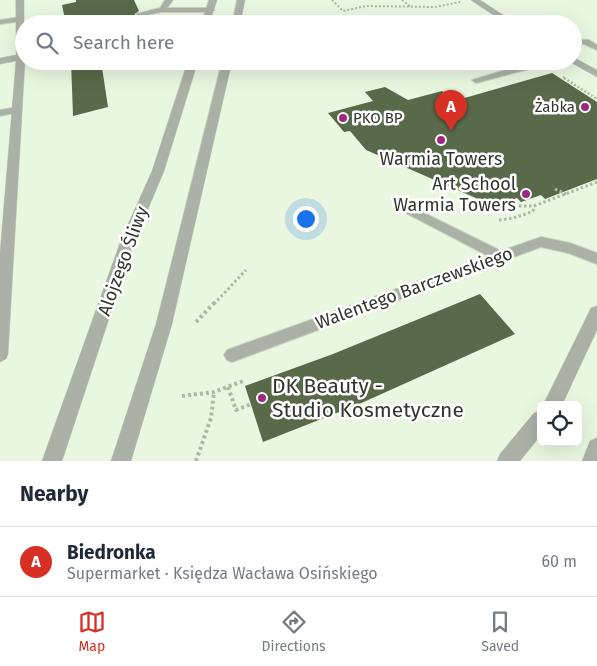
<!DOCTYPE html>
<meta charset="utf-8">
<style>
:root{--surface:#fff;--page:#f2f2f3;--text:#1f2937;--muted:#747a83;--line:#e0e1e3;--accent:#d93025}
body{margin:0;font-family:"Fira Sans",sans-serif;background:var(--page);color:var(--text)}
.controls{position:absolute;right:15px;bottom:15px;display:grid;overflow:hidden;border-radius:8px;box-shadow:0 5px 20px #0002}
.controls button{width:45px;height:45px;display:grid;place-items:center;padding:0;border:0;border-bottom:1px solid var(--line);background:var(--surface);color:var(--text);font:25px sans-serif}
.you{position:absolute;left:305px;top:218px;width:18px;height:18px;margin:-12px;border:4px solid #fff;border-radius:50%;background:#1a73e8;box-shadow:0 0 0 8px #1a73e833}
.badge{display:grid;place-items:center;width:32px;height:32px;border-radius:50%;background:var(--accent);color:#fff;font-size:16px;font-weight:700}
.pin{position:absolute;translate:-50% -41px;filter:drop-shadow(0 1px 2px #0008)}
.pin::after{content:'';position:absolute;top:26px;width:18px;height:15px;background:inherit;clip-path:polygon(0 0,100% 0,50% 100%)}
.list{margin:0;padding:0;list-style:none}
h2{display:flex;justify-content:space-between;align-items:center;height:65px;margin:0;padding:0 20px;font-size:21px}
h2 small{font-size:16px;font-weight:400;color:var(--muted)}
.list li{display:grid;grid-template-columns:32px 1fr auto;gap:15px;align-items:center;box-sizing:border-box;height:70px;padding:0 20px;border-top:1px solid var(--line)}
.list b{display:block;font-size:19px;white-space:nowrap}
.list p{margin:0;font-size:16px;white-space:nowrap;color:var(--muted)}
.list em{font-size:16px;font-style:normal;color:var(--muted)}
.icon{flex:none;width:28px;height:28px;fill:none;stroke:currentColor;stroke-width:2;stroke-linecap:round;stroke-linejoin:round}
.map{position:relative;flex:none;width:597px;height:461px;overflow:hidden}
.search{position:absolute;background:var(--surface);box-shadow:0 5px 20px #0002;left:15px;right:15px;top:15px;height:55px;display:flex;align-items:center;gap:12px;box-sizing:border-box;padding:0 18px;border-radius:28px;color:var(--muted);font-size:19px}
.sheet{height:135px;background:var(--surface)}
nav{display:flex;justify-content:space-around;align-items:center;box-sizing:border-box;height:70px;border-top:1px solid var(--line);background:var(--surface);font-size:14px;color:var(--muted)}
nav a{display:grid;justify-items:center;gap:2px}
nav .on{color:var(--accent)}
.map>svg:first-child{display:block}
</style>
<div class="map">
<svg width="597" height="461" viewBox="0 0 597 461">
<rect width="100%" height="100%" fill="#eaf7e0"/>
<path fill="#586a49" d="M76 0H134L139 11 134 15 142 18 144 24H66L62 5 76 2Z
M71 61H101L108 107 73 116Z
M552 73 597 102V179L545 199 541 195 521 202 517 198 494 206 366 150 350 131 344 132 328 113 373 101 365 92 385 87 408 100 442 91 454 101Z
M480 294 515 334 357 405 263 442 245 386 333 354Z"/>
<g fill="none" stroke-linecap="round" stroke-linejoin="round">
<g stroke="#c9d4c0" stroke-width="2">
<path id="service" d="M165 0H173L167 8H210L214 10 210 12H162L140 16 136 14 160 8Z
M20 17H23V21L0 24V20Z
M573 39 589 40 597 45V50L584 44 573 43Z
M567 61 548 68H533L476 83 472 80 533 62Z
M17 107 20 108V112L0 116V110Z
M408 205 501 251 541 237 570 243 597 253V264L568 253 541 247 232 362 227 360 224 355 227 350 488 256 404 212 402 209 404 206Z"/>
</g>
<g stroke="#c9d4c0" stroke-width="1">
<path id="minor" d="M16 0H24V61H25L8 354 6 359 0 362V253L16 61 0 64V58L16 55Z
M471 0H480L517 24H507Z
M573 57 597 70V77L570 62 573 61Z
M597 306V330L562 405H543L591 308Z
M541 411V435L520 461H497L500 454 534 413Z
M597 438V461H582L590 441Z"/>
</g>
<g stroke="#c9d4c0" stroke-width="1">
<path id="tertiary" d="M209 0H217L209 24H201Z
M237 0H245L240 24H232Z
M188 61H198L164 171 135 240 62 461H42L121 240 152 171Z
M222 61H232L172 324 131 461H111L156 324Z"/>
</g>
<path stroke="#adb8a5" stroke-width="2" stroke-dasharray="2 2" stroke-linecap="butt" d="M332 0 343 11 366 6 435 7 460 2
M402 0 411 7
M563 77 566 79"/>
<path stroke="#adb8a5" stroke-width="2.5" stroke-dasharray="2 2" stroke-linecap="butt" d="M564 78 597 99"/>
<path stroke="#adb8a5" stroke-width="3" stroke-dasharray="2.5 2.5" stroke-linecap="butt" d="M555 189 566 194
M519 206H534L597 182
M499 220C511 219 522 216 533 211L534 206
M214 304 246 270"/>
<path stroke="#adb8a5" stroke-width="4" stroke-dasharray="3 3" stroke-linecap="butt" d="M196 322 215 302
M228 387 236 410 251 404
M182 396 214 392 243 381
M196 461 211 418 214 392"/>
<use href="#service" fill="#abb1a7" fill-rule="evenodd"/>
<use href="#minor" fill="#abb1a7" fill-rule="evenodd"/>
<use href="#tertiary" fill="#abb1a7" fill-rule="evenodd"/>
</g>
<g fill="#a0277f" stroke="#fff" stroke-width="2">
<circle cx="585" cy="107" r="5"/>
<circle cx="343" cy="118" r="5"/>
<circle cx="441" cy="140" r="5"/>
<circle cx="526" cy="194" r="5"/>
<circle cx="262" cy="398" r="5"/>
</g>
<g text-anchor="middle" stroke-width="5" stroke-linejoin="round" paint-order="stroke">
<g font-size="15" fill="#31362d" stroke="#fff" text-anchor="end">
<text x="575" y="112">Żabka</text>
<text x="353" y="123" text-anchor="start">PKO BP</text>
</g>
<g font-size="18" fill="#31362d" stroke="#fff">
<text x="441" y="165">Warmia Towers</text>
<text x="516" y="190" text-anchor="end">Art School<tspan x="516" dy="21">Warmia Towers</tspan></text>
</g>
<g font-size="18" fill="#31362d" stroke="#fff">
<text transform="translate(123 261) rotate(-70)" y="6">Alojzego Śliwy</text>
<text transform="translate(414 288) rotate(-20)" y="6">Walentego Barczewskiego</text>
</g>
<g font-size="21" fill="#31362d" stroke="#fff" text-anchor="start">
<text x="272" y="393">DK Beauty -<tspan x="272" dy="24">Studio Kosmetyczne</tspan></text>
</g>
</g>
</svg>
<div class="controls">
<button><svg class="icon" aria-label="locate" viewBox="0 0 24 24"><circle cx="12" cy="12" r="6"/><path d="M12 2v4M12 18v4M2 12h4M18 12h4"/></svg></button>
</div>
<div class="you"></div>
<div class="pin badge" style="left:451px;top:131px">A</div>
<div class="search"><svg class="icon" aria-label="search" viewBox="0 0 24 24"><circle cx="10" cy="10" r="6"/><path d="M15 15l6 6"/></svg>Search here</div>
</div>
<section class="sheet">
<h2>Nearby<small></small></h2>
<ul class="list">
<li><span class="badge">A</span><div><b>Biedronka</b><p>Supermarket · Księdza Wacława Osińskiego</p></div><em>60 m</em></li>
</ul>
</section>
<nav>
<a class="on"><svg class="icon" aria-label="map" viewBox="0 0 24 24"><path d="M3 6l6-2 6 2 6-2v14l-6 2-6-2-6 2zM9 4v14M15 6v14"/></svg>Map</a>
<a><svg class="icon" aria-label="directions" viewBox="0 0 24 24"><path d="M12 3l9 9-9 9-9-9zM9 14v-3h6M13 9l2 2-2 2"/></svg>Directions</a>
<a><svg class="icon" aria-label="saved" viewBox="0 0 24 24"><path d="M7 4h10v16l-5-4-5 4z"/></svg>Saved</a>
</nav>
